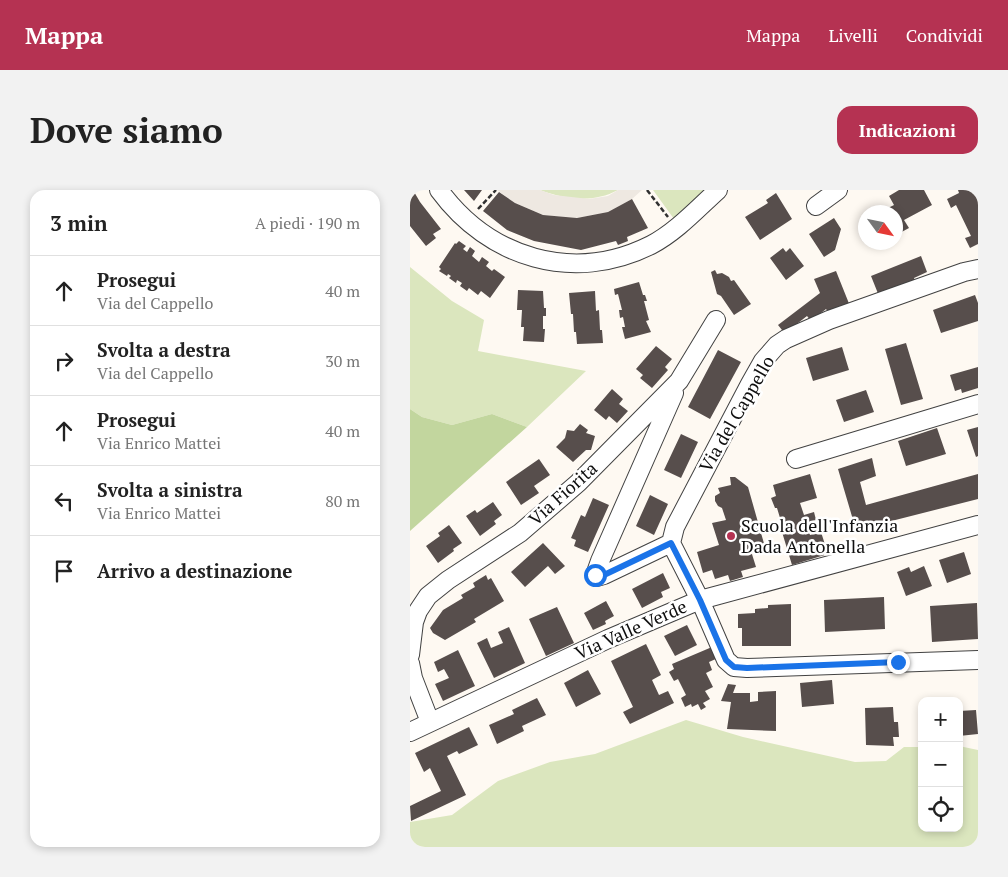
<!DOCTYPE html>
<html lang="it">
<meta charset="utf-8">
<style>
:root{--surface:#fff;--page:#f2f2f2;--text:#222;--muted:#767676;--line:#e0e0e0;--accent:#b53252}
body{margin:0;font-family:"PT Serif",serif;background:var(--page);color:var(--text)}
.controls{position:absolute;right:15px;bottom:15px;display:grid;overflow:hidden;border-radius:10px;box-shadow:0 2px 8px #0003}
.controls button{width:45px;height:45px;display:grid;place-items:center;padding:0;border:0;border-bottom:1px solid var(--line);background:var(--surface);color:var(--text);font:25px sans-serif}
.compass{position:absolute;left:448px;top:15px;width:45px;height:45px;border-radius:50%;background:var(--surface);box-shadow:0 2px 8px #0003;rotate:123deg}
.stop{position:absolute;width:15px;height:15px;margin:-11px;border:4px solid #1a73e8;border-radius:50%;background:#fff}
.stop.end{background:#1a73e8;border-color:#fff;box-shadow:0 1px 5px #0008}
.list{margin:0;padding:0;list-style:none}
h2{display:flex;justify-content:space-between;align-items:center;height:65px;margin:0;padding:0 20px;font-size:21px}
h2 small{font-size:16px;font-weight:400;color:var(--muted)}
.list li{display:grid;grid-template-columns:32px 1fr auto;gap:15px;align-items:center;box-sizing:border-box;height:70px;padding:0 20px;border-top:1px solid var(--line)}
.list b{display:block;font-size:19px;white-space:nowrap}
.list p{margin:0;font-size:16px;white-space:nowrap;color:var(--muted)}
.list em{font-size:16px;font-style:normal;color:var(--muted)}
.icon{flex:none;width:28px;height:28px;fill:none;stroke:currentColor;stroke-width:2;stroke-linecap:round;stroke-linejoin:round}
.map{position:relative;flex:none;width:568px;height:657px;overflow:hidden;border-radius:15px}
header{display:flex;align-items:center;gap:30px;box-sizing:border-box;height:70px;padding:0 25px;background:var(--accent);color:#fff}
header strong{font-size:24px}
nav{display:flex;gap:28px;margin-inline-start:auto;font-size:18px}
.intro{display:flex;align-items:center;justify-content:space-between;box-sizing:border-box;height:120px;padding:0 30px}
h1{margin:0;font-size:35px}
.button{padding:12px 22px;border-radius:15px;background:var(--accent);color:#fff;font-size:18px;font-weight:700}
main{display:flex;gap:30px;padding:0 30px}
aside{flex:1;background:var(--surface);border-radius:15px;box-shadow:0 2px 8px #0003}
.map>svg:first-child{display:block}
</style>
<header>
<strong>Mappa</strong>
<nav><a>Mappa</a><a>Livelli</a><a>Condividi</a></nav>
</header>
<div class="intro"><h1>Dove siamo</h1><a class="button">Indicazioni</a></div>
<main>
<aside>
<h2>3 min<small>A piedi · 190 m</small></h2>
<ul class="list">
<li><svg class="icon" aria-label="ahead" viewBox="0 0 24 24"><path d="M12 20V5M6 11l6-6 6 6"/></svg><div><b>Prosegui</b><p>Via del Cappello</p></div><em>40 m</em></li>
<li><svg class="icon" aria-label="right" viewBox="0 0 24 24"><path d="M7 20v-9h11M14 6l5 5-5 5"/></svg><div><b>Svolta a destra</b><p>Via del Cappello</p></div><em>30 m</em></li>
<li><svg class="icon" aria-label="ahead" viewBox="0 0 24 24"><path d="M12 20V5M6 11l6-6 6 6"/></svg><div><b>Prosegui</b><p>Via Enrico Mattei</p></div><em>40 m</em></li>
<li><svg class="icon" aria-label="left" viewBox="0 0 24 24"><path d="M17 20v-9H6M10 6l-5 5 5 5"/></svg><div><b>Svolta a sinistra</b><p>Via Enrico Mattei</p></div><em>80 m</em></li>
<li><svg class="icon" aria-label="arrive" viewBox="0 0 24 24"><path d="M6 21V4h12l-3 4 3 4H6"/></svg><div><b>Arrivo a destinazione</b></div></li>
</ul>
</aside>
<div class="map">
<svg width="568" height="657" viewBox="0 0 568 657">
<rect width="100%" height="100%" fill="#fef9f2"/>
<path fill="#dbe6be" d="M130 0H208C184 13 156 10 130 0Z
M243 0H297L264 29Z
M0 77 42 111 74 130 68 161 176 181 117 237 82 224 42 235 12 227 0 219Z
M276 530 333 547 445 572 476 571 494 557H512V638H549V556L568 560V657H0V632L42 625 88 591 140 572 185 564Z"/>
<path fill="#c2d69e" d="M0 219 12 227 42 235 82 224 117 237 0 341Z"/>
<path fill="#eee8e1" d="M87 0H130L144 5 179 9 198 6 208 0H232L222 9 198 22 167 28 133 25 105 13Z"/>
<path fill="#574e4c" d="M0 0H3L10 12 31 39 23 44 26 48 16 56 0 36Z
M54 0H72L64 11Z
M489 0H514L522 15 494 30 499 38 486 45V22H470L484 15 479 6Z
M548 0H568V54L560 58 555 48 561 46 546 15 541 18 537 9 549 3Z
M89 2 105 13 133 25 167 28 198 22 222 9 238 38 217 47 218 51 208 55 206 51 171 60 124 51 97 40 73 21Z
M366 3 382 29 350 50 335 27 358 13 356 10Z
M424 28 431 39 425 60 414 67 399 44Z
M49 51 56 56 53 59 57 62 60 57 65 61 62 66 69 72 72 67 79 72 76 76 82 81 84 79 95 87 80 108 71 101 68 105 59 98 57 101 50 96 52 93 47 90 46 93 39 88 41 86 38 84 37 86 29 81 31 79 29 77 45 53 46 54Z
M373 58 376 62 380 58 394 76 376 90 360 68Z
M511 66 517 82 504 88 505 91 469 106 461 86Z
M305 80 307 84 312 83 319 87 321 91 324 90 341 114 324 125 311 106 307 104 301 82Z
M426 81 440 116 420 125 416 119 401 131 397 126 388 133 389 135 376 145 368 135 410 103 404 89Z
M229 92 233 105H235L237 111H234L239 130 236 131 241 142 215 149 212 137H215L213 127 210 128 209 120H212L208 104 205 105 204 99Z
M108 100 133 101 134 118H136V126H133V139H135L134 152 113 151 114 137H111L112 120H107Z
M185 101 186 121 189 120 190 140H192L193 153 167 154 166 142H164L163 124H161L159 103Z
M565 105 568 113V131L531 143 523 120Z
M496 153 513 209 491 215 475 159Z
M246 156 262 169 255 177 258 180 242 198 230 188 233 185 226 179Z
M432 157 439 180 403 191 396 168Z
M308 160 331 172 300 229 278 217Z
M568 177V198L552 203 551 199 545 201 540 185Z
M202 199 213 209 209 214 218 221 207 233 199 226 196 230 184 220Z
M456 200 464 222 434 232 426 210Z
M170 234 178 240 176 243 185 246 181 260H176L163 272 146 257 155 248 157 240 164 241Z
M568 237V266L566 267 557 240Z
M527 238 536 264 496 276 488 251Z
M271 244 288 252 271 288 254 280Z
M462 268 466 286 450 292 456 315 568 284V309L446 340 428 279Z
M129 269 140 285 124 296 129 303 111 315 96 292Z
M400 284 407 308 390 313 394 325 404 322 406 330 396 333 400 345 411 342 418 364 382 375 372 342 374 341 367 318H365L361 308 366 306 363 295Z
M320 287H325L338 297 355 357 341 361 346 377 331 381 333 387 320 391 318 385 305 389 302 380 293 383 287 362 309 355 302 333 316 330 312 318 308 316 305 311V306L310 303 308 298 321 295Z
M240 305 258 314 244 345 226 336Z
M183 308 199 315 178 362 164 356 166 350 161 348 171 325 175 327Z
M83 312 92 325 84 331 86 334 70 346 56 326 65 320 67 323Z
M39 335 52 353 43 359 44 361 28 373 16 356 30 346 28 343Z
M133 353 155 376 145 384 138 376 115 397 101 382Z
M554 362 561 384 537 393 529 370Z
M514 376 522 396 496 406 487 382 499 377 501 382Z
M253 383 260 398 251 402 253 407 232 418 222 399Z
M76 385 78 390 81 388 94 411 64 429 66 432 35 450 23 443 20 438 33 420 53 408 51 405 65 397 63 393Z
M474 407 475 439 415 442 414 410Z
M196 411 204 426 195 431 196 434 183 440 174 423Z
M567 413 568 449 522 452 520 416Z
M381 414V456H332V438H328V424L345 423V419L358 418V415Z
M147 417 164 453 136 466 119 429Z
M277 435 287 455 265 466 254 446Z
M99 437 115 473 84 488 67 453 77 448 81 458 93 453 88 442Z
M236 454 251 485 242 490 249 505 258 501 264 513 220 534 213 522 223 517 201 471Z
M302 457 308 468 299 472 302 480 296 483 303 497 295 501 300 509 293 513 296 517 291 520 288 514 282 517 281 514 275 517 271 508 276 505 268 489 264 491 259 482 264 479 262 474Z
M48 460 65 496 33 511 25 494 39 488 34 479 28 482 24 472Z
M178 480 191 504 166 517 154 493Z
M422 490 424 514 392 517 390 493Z
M318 494 326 495 323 503H340V512L348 511V502L366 501V541L317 539 321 512 311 511Z
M127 508 136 525 112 536 114 541 87 554 79 535 104 524 102 520Z
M483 517 484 532H488L489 547H483L484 556 456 555 455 518Z
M566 520 568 544 549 546V521Z
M59 537 68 555 49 564 47 561 37 566 56 605 1 631 0 616 31 601 20 578 14 582 5 563Z"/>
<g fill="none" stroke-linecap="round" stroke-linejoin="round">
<g stroke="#424242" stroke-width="20">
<path id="minor" d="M29 0C79 68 163 94 241 55 266 42 287 19 308 0
M406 16 428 0
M568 79 554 82 419 130 376 149 367 155 353 171 340 194 265 337 261 353 290 410 316 470 324 477 337 478 568 470
M386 269 568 214
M261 353 194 385 187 387 185 385 190 371 264 203
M0 465 4 432 8 421 18 406 38 390 110 343 168 293 269 191 306 130
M0 473 3 488 20 532
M0 542 198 449 290 410 568 335"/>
</g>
<path stroke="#313131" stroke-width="2.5" stroke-dasharray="5 2.5" stroke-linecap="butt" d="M237 0 258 27
M68 19 86 0"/>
<use href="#minor" stroke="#fff" stroke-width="18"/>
</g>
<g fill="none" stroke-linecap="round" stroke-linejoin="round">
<path stroke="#1a73e8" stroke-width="6" d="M185 385 188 387 194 385 261 353 290 410 316 470 324 477 337 478 488 472"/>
</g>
<circle fill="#b53252" stroke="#fff" stroke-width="2" cx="321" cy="346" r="5"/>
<g text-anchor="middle" stroke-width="5" stroke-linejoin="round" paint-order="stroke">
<g font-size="18" fill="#0f0f0f" stroke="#fff">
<text transform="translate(327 224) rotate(-60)" y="6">Via del Cappello</text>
<text transform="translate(153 304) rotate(-42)" y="6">Via Fiorita</text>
<text transform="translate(221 440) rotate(-24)" y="6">Via Valle Verde</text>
</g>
<g font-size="18" fill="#0f0f0f" stroke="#fff" text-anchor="start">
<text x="331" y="342">Scuola dell'Infanzia<tspan x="331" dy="21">Dada Antonella</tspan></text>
</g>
</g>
</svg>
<div class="controls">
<button>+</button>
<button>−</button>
<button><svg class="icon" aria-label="locate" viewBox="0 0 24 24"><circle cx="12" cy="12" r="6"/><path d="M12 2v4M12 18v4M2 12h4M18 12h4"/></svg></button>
</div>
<svg class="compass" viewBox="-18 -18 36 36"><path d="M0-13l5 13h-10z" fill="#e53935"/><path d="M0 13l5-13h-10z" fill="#767676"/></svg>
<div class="stop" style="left:185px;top:385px"></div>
<div class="stop end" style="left:488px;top:472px"></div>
</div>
</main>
